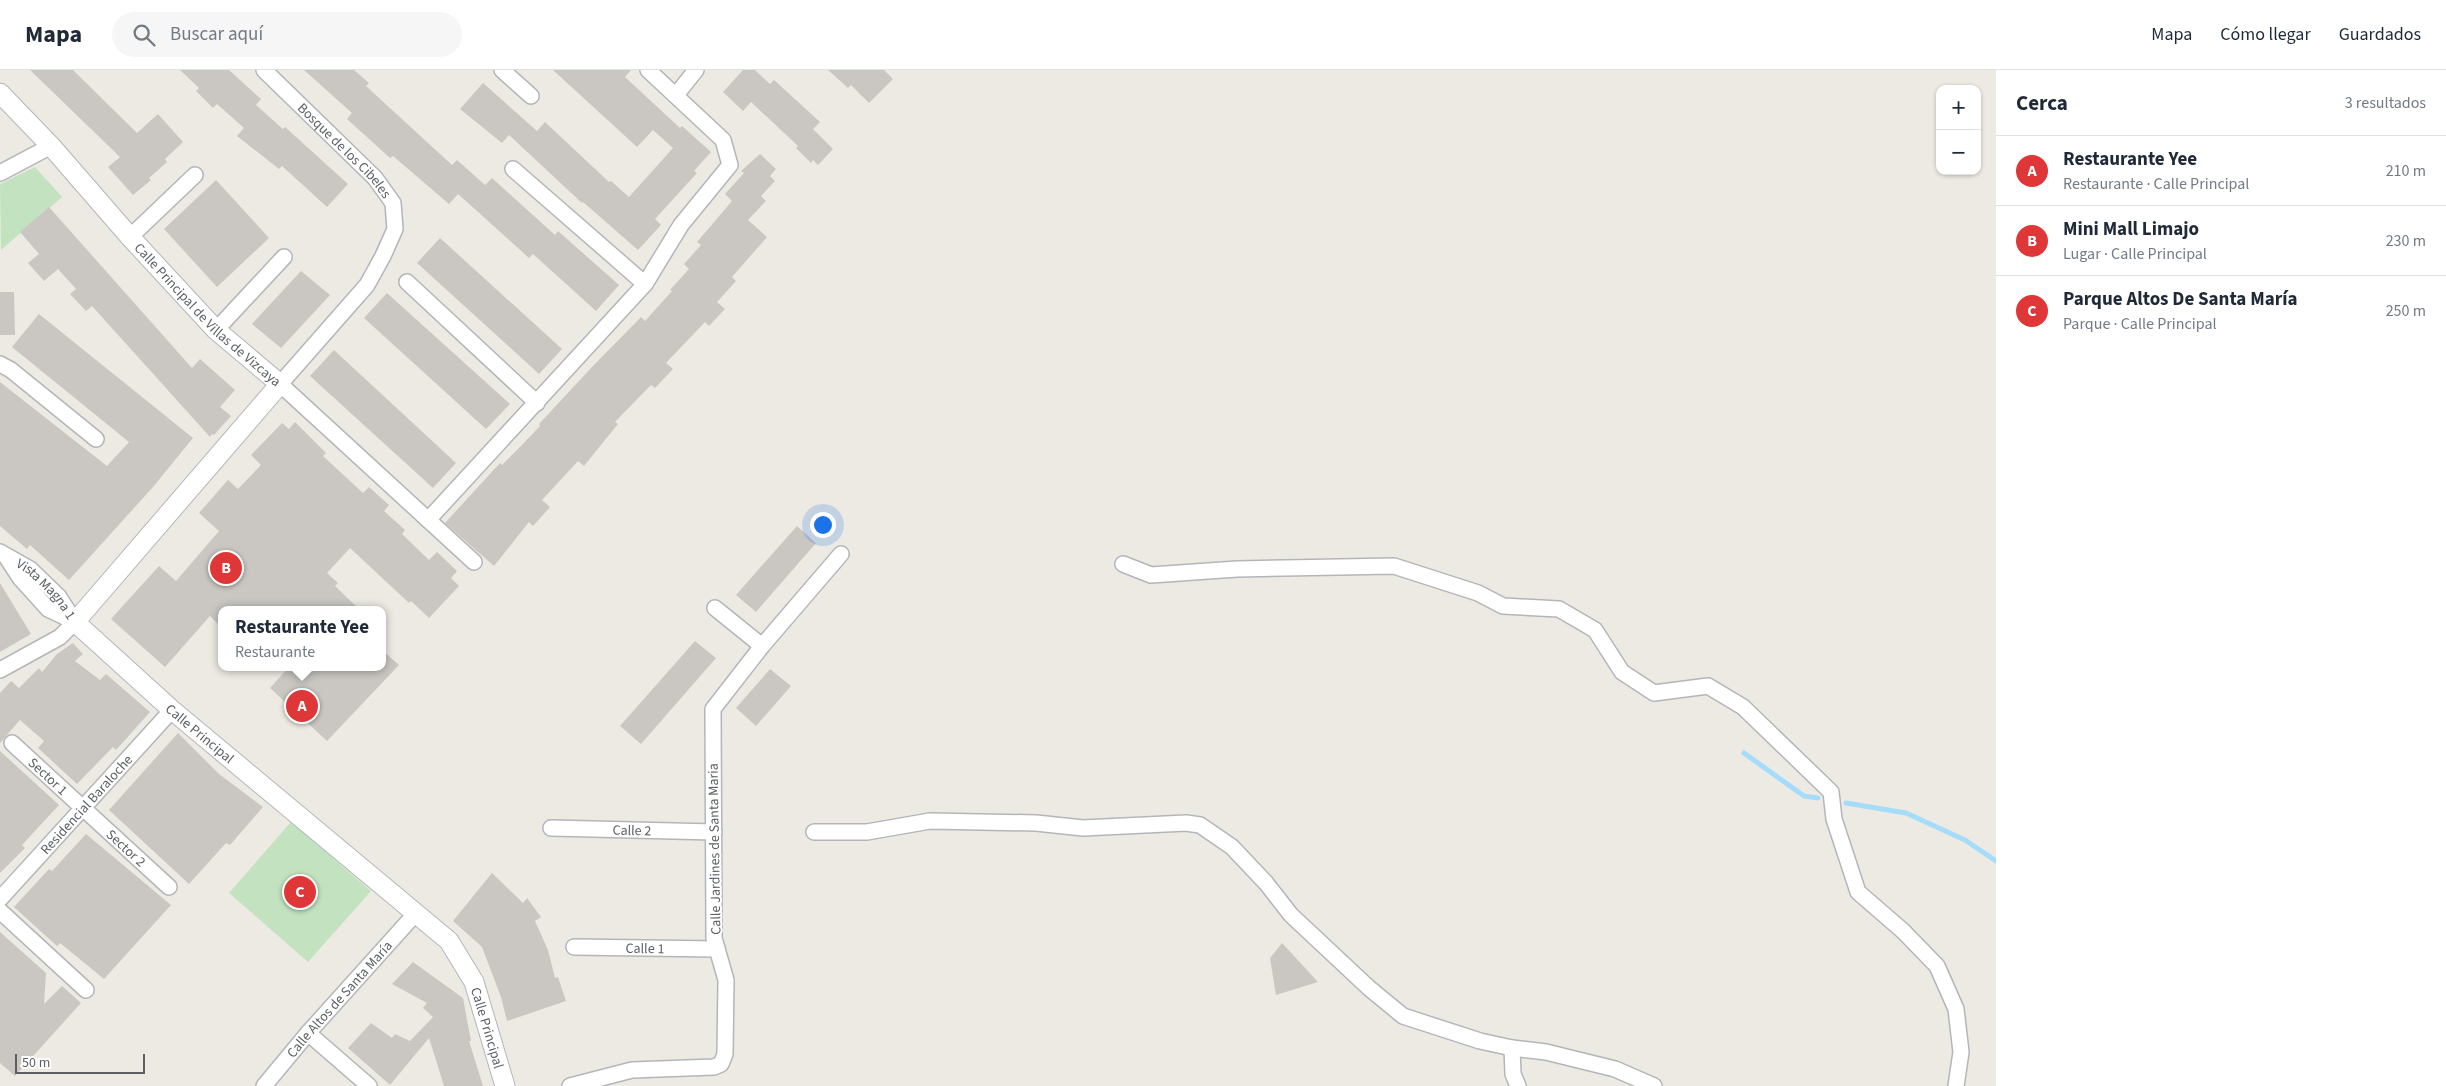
<!DOCTYPE html>
<html lang="es">
<meta charset="utf-8">
<style>
:root{--surface:#fff;--page:#f6f6f7;--text:#1f2937;--muted:#747a83;--line:#e0e1e3;--accent:#df3638}
body{margin:0;font-family:"Source Sans 3",sans-serif;background:var(--page);color:var(--text)}
.controls{position:absolute;right:15px;top:15px;display:grid;overflow:hidden;border-radius:10px;box-shadow:0 1px 4px #0004}
.controls button{width:45px;height:45px;display:grid;place-items:center;padding:0;border:0;border-bottom:1px solid var(--line);background:var(--surface);color:var(--text);font:25px sans-serif}
.scale{position:absolute;left:15px;bottom:12px;width:130px;box-sizing:border-box;padding-left:5px;border:2px solid #5b5f62;border-top:0;font-size:14px;line-height:18px;white-space:nowrap;color:#5b5f62;-webkit-text-stroke:4px #fff;paint-order:stroke}
.you{position:absolute;left:822px;top:454px;width:18px;height:18px;margin:-12px;border:4px solid #fff;border-radius:50%;background:#1a73e8;box-shadow:0 0 0 8px #1a73e833}
.badge{display:grid;place-items:center;width:32px;height:32px;border-radius:50%;background:var(--accent);color:#fff;font-size:16px;font-weight:700}
.pin{position:absolute;translate:-50% -50%;border:2px solid #fff;box-shadow:0 1px 5px #0006}
.popup{position:absolute;left:218px;top:536px;width:168px;height:65px;box-sizing:border-box;display:grid;place-content:center;border-radius:10px;background:var(--surface);filter:drop-shadow(0 1px 4px #0005);font-size:16px;white-space:nowrap;color:var(--muted)}
.popup b{font-size:19px;color:var(--text)}
.popup::after{content:'';position:absolute;left:50%;top:100%;margin-left:-10px;border:10px solid transparent;border-top-color:var(--surface)}
.list{margin:0;padding:0;list-style:none}
h2{display:flex;justify-content:space-between;align-items:center;height:65px;margin:0;padding:0 20px;font-size:21px}
h2 small{font-size:16px;font-weight:400;color:var(--muted)}
.list li{display:grid;grid-template-columns:32px 1fr auto;gap:15px;align-items:center;box-sizing:border-box;height:70px;padding:0 20px;border-top:1px solid var(--line)}
.list b{display:block;font-size:19px;white-space:nowrap}
.list p{margin:0;font-size:16px;white-space:nowrap;color:var(--muted)}
.list em{font-size:16px;font-style:normal;color:var(--muted)}
.icon{flex:none;width:28px;height:28px;fill:none;stroke:currentColor;stroke-width:2;stroke-linecap:round;stroke-linejoin:round}
.map{position:relative;flex:none;width:1996px;height:1016px;overflow:hidden}
header{display:flex;align-items:center;gap:30px;box-sizing:border-box;height:70px;padding:0 25px;background:var(--surface);border-bottom:1px solid var(--line)}
header strong{font-size:24px}
nav{display:flex;gap:28px;margin-inline-start:auto;font-size:18px}
.search{width:350px;height:45px;background:var(--page);display:flex;align-items:center;gap:12px;box-sizing:border-box;padding:0 18px;border-radius:28px;color:var(--muted);font-size:19px}
main{display:flex}
aside{flex:1;background:var(--surface)}
.map>svg:first-child{display:block}
</style>
<header>
<strong>Mapa</strong>
<div class="search"><svg class="icon" aria-label="search" viewBox="0 0 24 24"><circle cx="10" cy="10" r="6"/><path d="M15 15l6 6"/></svg>Buscar aquí</div>
<nav><a>Mapa</a><a>Cómo llegar</a><a>Guardados</a></nav>
</header>
<main>
<div class="map">
<svg width="1996" height="1016" viewBox="0 0 1996 1016">
<rect width="100%" height="100%" fill="#edeae3"/>
<path fill="#c3e3c0" d="M35 97 62 127 1 180 0 114Z
M291 752 371 821 308 892 229 823Z"/>
<g fill="none" stroke-linecap="round" stroke-linejoin="round">
<path stroke="#a5dcfa" stroke-width="5" d="M1744 683 1804 726 1818 728
M1846 733 1906 743 1965 770 1996 791"/>
</g>
<path fill="#cac7c2" d="M30 0H73L137 63 158 44 183 72 165 89 167 92 149 108 151 110 133 125 108 97 120 87Z
M180 0H229L261 29 256 35 283 59 285 57 348 114 327 137 282 96 279 99 237 66 244 58 217 34 213 38 196 21 199 18Z
M304 0H354L369 13 366 16 452 95 457 90 485 115 492 108 555 165 558 161 619 215 596 241 533 184 529 188 458 124 449 134 393 86 390 88 347 49 352 43Z
M553 0H631L625 7 680 58 682 56 711 82 694 101 697 103 655 149 661 155 638 180 583 132 582 133 509 65 502 73 460 39 483 13 537 61 545 52 609 112 611 111 629 127 673 78 653 60 637 77Z
M743 0H755L770 14 774 10 820 52 813 59 833 79 818 95 813 90 811 93 796 78 798 76 751 32 743 41 723 22Z
M828 0H884L893 9 869 33 851 15 848 18Z
M760 84 776 99 770 106 775 111 761 126 766 131 748 150 767 167 732 207 736 211 717 232 725 239 709 256 705 252 666 293 673 299 655 318 651 315 615 352 618 354 584 396 578 391 542 430 550 437 533 456 529 452 494 496 445 453 500 393 502 395 521 376 540 356 539 354 592 297 641 247 645 251 672 221 670 220 689 199 684 194 701 175 697 172 732 131 725 124 744 103 741 101Z
M216 110 269 168 217 217 164 159Z
M49 137 192 298 200 289 235 320 220 337 231 346 214 365 212 364 210 367 92 236 86 241 70 224 76 219 58 199 44 211 28 193 39 184 20 162Z
M440 168 562 279 539 304 417 193Z
M301 201 330 225 281 278 252 254Z
M0 222H14L15 265H0Z
M387 223 510 334 486 359 364 248Z
M39 244 193 368 153 417 69 510 30 475 27 479 0 456V312L107 396 129 372 12 277Z
M334 280 456 393 433 418 310 306Z
M295 352 326 383 323 386 363 423 369 417 389 435 384 441 405 460 402 464 429 490 437 482 457 501 451 508 459 516 429 548 411 531 409 533 350 478 327 503 338 513 335 516 360 540H222V558L210 546 165 597 111 549 159 496 176 511 219 461 199 443 228 410 238 419 261 395 251 385 282 353 289 359Z
M797 456 816 473 756 542 736 525Z
M0 513 31 564 0 582Z
M695 571 716 588 641 674 620 656Z
M73 573 83 584 75 591 100 610 106 604 150 642 116 680 113 677 77 714 38 678 44 671 20 650 0 673V623L11 611 19 618 39 598 42 602 57 584Z
M382 580 399 595 327 671 270 618 289 597H382Z
M770 599 791 616 756 656 736 638Z
M178 663 219 704 263 737 230 775 226 773 189 814 109 740Z
M0 681 59 735 22 775 25 778 0 803Z
M86 764 171 835 104 909 60 873 57 876 14 837 49 799 52 801Z
M492 803 523 833 527 828 541 847 535 851 548 880 555 908 558 907 566 931 507 951 501 927 482 877 453 851Z
M0 862 46 903 44 934 62 916 81 933 15 1006 0 993Z
M1282 873 1318 912 1276 925 1270 888Z
M413 892 463 928 471 971H469L483 1016H444L429 968 390 1015 348 978 371 953 392 968 395 964 410 971 433 947 423 938 427 933 392 914Z"/>
<g fill="none" stroke-linecap="round" stroke-linejoin="round">
<g stroke="#b3b6b9" stroke-width="18">
<g id="minor">
<path id="s1" d="M264 0 375 108 393 133 395 159 383 186 367 215 280 314 474 492"/>
<path d="M502 0 531 26"/>
<path d="M676 25 696 0"/>
<path d="M513 99 645 214"/>
<path d="M0 103 51 76"/>
<path d="M130 167 195 105"/>
<path d="M407 212 537 333"/>
<path d="M216 260 284 187"/>
<path d="M0 294 11 300 96 369"/>
<path d="M428 450 645 214 681 155 730 95 723 70 648 0"/>
<path id="s2" d="M0 482 30 499 59 527 75 552"/>
<path d="M7 488 20 508 48 539 75 552"/>
<path d="M1123 494 1151 505 1237 499 1394 496 1478 523 1503 536 1559 539 1595 560 1622 602 1654 623 1708 616 1743 637 1831 722 1834 749 1858 822 1903 861 1937 896 1956 939 1961 982 1956 1016"/>
<path d="M715 538 762 576"/>
<path d="M0 600 60 567 75 552"/>
<path id="s3" d="M12 673 169 817"/>
<path id="s4" d="M551 758 714 762"/>
<path d="M814 762H867L930 751 1036 753 1083 758 1186 753 1200 755 1232 777 1266 813 1291 845 1369 918 1403 946 1480 971 1512 978 1546 982 1615 999 1654 1016"/>
<path id="s5" d="M0 829 172 640"/>
<path d="M0 841 86 920"/>
<path id="s6" d="M574 877 717 879"/>
<path d="M308 963 369 1016"/>
<path d="M1512 978 1513 1004 1518 1016"/>
<path id="s7" d="M264 1016 308 963 416 843"/>
<path d="M570 1016 632 1000 714 997 721 994 725 984 726 910 714 868 713 639 762 576 841 484"/>
</g>
</g>
<g stroke="#b3b6b9" stroke-width="21">
<g id="tertiary">
<path id="s8" d="M0 23 51 76 130 167 216 260 280 314 75 552 172 640 449 871 474 912 505 1016"/>
</g>
</g>
<use href="#minor" stroke="#fff" stroke-width="15"/>
<use href="#tertiary" stroke="#fff" stroke-width="19"/>
</g>
<g text-anchor="middle" stroke-width="4" stroke-linejoin="round" paint-order="stroke">
<g font-size="14" fill="#5b5f62" stroke="#fff">
<text dy="5" stroke="none"><textPath href="#s1" startOffset="114">Bosque de los Cibeles</textPath></text>
<text dy="5" stroke="none"><textPath href="#s8" startOffset="304">Calle Principal de Villas de Vizcaya</textPath></text>
<text dy="5" stroke="none"><textPath href="#s2" startOffset="60">Vista Magna 1</textPath></text>
<text dy="5" stroke="none"><textPath href="#s8" startOffset="886">Calle Principal</textPath></text>
<text dy="5" stroke="none"><textPath href="#s3" startOffset="49">Sector 1</textPath></text>
<text dy="5" stroke="none"><textPath href="#s5" startOffset="128">Residencial Baraloche</textPath></text>
<text dy="5" stroke="none"><textPath href="#s4" startOffset="81">Calle 2</textPath></text>
<text dy="5" stroke="none"><textPath href="#s3" startOffset="155">Sector 2</textPath></text>
<text transform="translate(714 779) rotate(-91)" y="5">Calle Jardines de Santa Maria</text>
<text dy="5" stroke="none"><textPath href="#s6" startOffset="71">Calle 1</textPath></text>
<text dy="5" stroke="none"><textPath href="#s7" startOffset="115">Calle Altos de Santa María</textPath></text>
<text dy="5" stroke="none"><textPath href="#s8" startOffset="1306">Calle Principal</textPath></text>
</g>
</g>
</svg>
<div class="controls">
<button>+</button>
<button>−</button>
</div>
<div class="scale">50 m</div>
<div class="you"></div>
<div class="pin badge" style="left:302px;top:636px">A</div>
<div class="popup"><b>Restaurante Yee</b>Restaurante</div>
<div class="pin badge" style="left:226px;top:498px">B</div>
<div class="pin badge" style="left:300px;top:822px">C</div>
</div>
<aside>
<h2>Cerca<small>3 resultados</small></h2>
<ul class="list">
<li><span class="badge">A</span><div><b>Restaurante Yee</b><p>Restaurante · Calle Principal</p></div><em>210 m</em></li>
<li><span class="badge">B</span><div><b>Mini Mall Limajo</b><p>Lugar · Calle Principal</p></div><em>230 m</em></li>
<li><span class="badge">C</span><div><b>Parque Altos De Santa María</b><p>Parque · Calle Principal</p></div><em>250 m</em></li>
</ul>
</aside>
</main>
